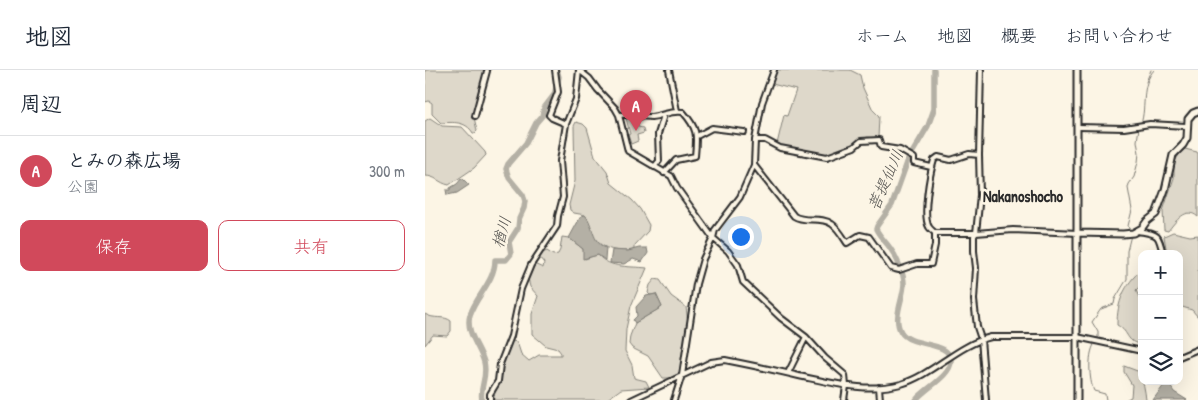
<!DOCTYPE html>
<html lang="ja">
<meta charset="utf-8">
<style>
:root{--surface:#fff;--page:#f6f6f7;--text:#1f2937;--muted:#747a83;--line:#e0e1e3;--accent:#d1495b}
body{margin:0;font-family:"Patrick Hand","Klee One",sans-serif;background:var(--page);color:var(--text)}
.controls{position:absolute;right:15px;bottom:15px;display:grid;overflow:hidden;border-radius:10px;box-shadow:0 5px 20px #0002}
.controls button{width:45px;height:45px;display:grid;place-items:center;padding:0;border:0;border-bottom:1px solid var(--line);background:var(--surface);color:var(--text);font:25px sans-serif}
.you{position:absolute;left:315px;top:166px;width:18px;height:18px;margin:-12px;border:4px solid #fff;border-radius:50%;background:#1a73e8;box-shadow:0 0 0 8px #1a73e833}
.badge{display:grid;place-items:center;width:32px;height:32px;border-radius:50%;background:var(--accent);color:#fff;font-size:16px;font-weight:700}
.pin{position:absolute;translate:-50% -41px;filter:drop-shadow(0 1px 2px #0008)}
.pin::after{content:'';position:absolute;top:26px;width:18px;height:15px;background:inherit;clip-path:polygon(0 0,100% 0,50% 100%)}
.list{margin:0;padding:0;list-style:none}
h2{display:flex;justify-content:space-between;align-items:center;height:65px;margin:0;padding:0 20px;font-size:21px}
h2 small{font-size:16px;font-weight:400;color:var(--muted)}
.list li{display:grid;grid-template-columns:32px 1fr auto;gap:15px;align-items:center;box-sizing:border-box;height:70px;padding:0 20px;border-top:1px solid var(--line)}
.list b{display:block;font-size:19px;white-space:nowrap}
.list p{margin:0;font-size:16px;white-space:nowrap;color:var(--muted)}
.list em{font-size:16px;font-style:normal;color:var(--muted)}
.actions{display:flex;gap:10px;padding:15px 20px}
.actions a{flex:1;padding:11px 0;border:1px solid var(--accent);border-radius:10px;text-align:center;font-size:18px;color:var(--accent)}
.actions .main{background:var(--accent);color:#fff}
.icon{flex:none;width:28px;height:28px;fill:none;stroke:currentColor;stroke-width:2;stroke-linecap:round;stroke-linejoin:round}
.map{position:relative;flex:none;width:773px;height:330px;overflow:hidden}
header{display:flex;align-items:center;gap:30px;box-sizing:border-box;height:70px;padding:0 25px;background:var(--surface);border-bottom:1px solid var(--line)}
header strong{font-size:24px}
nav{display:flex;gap:28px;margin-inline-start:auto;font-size:18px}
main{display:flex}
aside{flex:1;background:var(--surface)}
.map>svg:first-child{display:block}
</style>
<header>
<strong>地図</strong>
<nav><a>ホーム</a><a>地図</a><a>概要</a><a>お問い合わせ</a></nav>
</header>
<main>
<aside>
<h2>周辺<small></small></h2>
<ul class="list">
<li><span class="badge">A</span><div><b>とみの森広場</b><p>公園</p></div><em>300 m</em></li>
</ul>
<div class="actions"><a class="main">保存</a><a>共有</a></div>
</aside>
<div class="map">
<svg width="773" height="330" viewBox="0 0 773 330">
<rect width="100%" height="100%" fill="#fcf5e5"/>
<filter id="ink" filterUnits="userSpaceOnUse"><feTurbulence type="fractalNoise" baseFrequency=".02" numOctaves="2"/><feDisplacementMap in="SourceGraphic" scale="10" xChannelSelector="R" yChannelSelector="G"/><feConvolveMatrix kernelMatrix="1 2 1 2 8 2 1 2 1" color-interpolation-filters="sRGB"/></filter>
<g filter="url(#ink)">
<path fill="#ded8ca" stroke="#84827a" d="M0 0H61L49 47 52 61 50 63H48C41 51 28 52 16 53L7 44V33L4 31 0 32Z
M352 0H425L435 5 438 18 448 40 454 46 453 68 442 67 436 71 405 85 356 77 352 74 359 45 362 46 371 20 347 14Z
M200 44 213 46V57L218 58 219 63 212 65 213 71 206 74 203 65 205 64Z
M5 48 17 56 37 57 60 82 61 85 49 98 24 115C14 113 11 106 0 106V51Z
M151 52 158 54 162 58 170 86 182 101 186 113 207 130 215 139 224 155 223 161 209 176V180C195 183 177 180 169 167 165 159 166 152 160 145L149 143 145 140 144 135 150 111 149 56Z
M760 79 772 82 773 84V147C761 136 751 151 743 161L739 160 738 141 749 108V93L755 83Z
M748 162 765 166 773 165V247L767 240 754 236V184H742L739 166Z
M137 167 144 168 158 179 160 189 168 186 173 185C185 199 206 196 222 198L206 236 201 259 200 281 207 295 209 308 221 311 224 317 196 319 181 330H69V326L76 306 77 294 87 271 92 272 96 284 104 291 114 285H136V283L133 279 121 276 107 264V244L113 226 105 217 103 208 109 194 118 198 119 193 114 187 115 184 122 181 128 185 133 184 135 180Z
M717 199V214L711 220 717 235V275C699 271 706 263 692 255 692 232 699 215 717 199Z
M230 209 235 210 246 226 261 237 263 253 256 302 245 308H238L223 286 207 278 204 274 205 266 210 253 237 237 231 224 225 225 223 223 225 215Z
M0 244C9 250 19 245 26 251V261L22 266 8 265 0 275Z
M699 296 715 302C718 312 720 319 721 330H700L706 327 707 315 699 302Z"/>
<path fill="#b4b0a5" stroke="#7d7b74" d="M37 108 44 115 32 123 22 125 21 120H25V118L32 114Z
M160 145C169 155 166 172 181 178L180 190 173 185 158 189V179L144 168 156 146Z
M214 178H222L223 183 217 192 208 189 199 194 185 193 187 180 203 181Z
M231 224 237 237 210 253 208 250 212 246 211 237 221 226Z
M742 311 749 322 762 330H728Z"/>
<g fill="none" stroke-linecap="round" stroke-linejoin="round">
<path stroke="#7d7b74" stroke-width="1" d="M721 12 726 0
M716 54C722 35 715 16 729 0
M705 161 703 156 707 140 703 118 704 114 709 107 713 92 714 83 712 71 714 58
M673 269V262L667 252 676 239 689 234 690 229 702 209V181L706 165
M671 272C662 281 664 311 669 321L680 324 681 330"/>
<path stroke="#b4b0a5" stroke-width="5.5" d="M57 330C54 317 63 308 59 292 55 277 40 262 45 245 51 226 70 211 70 190H81L86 184 84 172 93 158 94 149 99 138 100 131 98 125 84 108 81 99 83 94 101 73 111 53 117 46 119 38 129 25 134 7 132 0
M491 330C499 319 526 306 526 291 525 270 486 278 476 262 467 248 479 228 479 213 479 203 471 186 465 178 461 172 455 167 451 159L452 156 467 135 483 90 503 56 509 39V0"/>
<g stroke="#2b2b2b" stroke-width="8">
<path id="minor" d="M154 0 164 8 173 20 190 38 194 45 203 81 246 106 252 118 288 168 303 181 313 195 318 212 356 248 381 267 400 288 420 305 421 316 419 330
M244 0 252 41
M556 0 554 85 555 125 551 163 549 166V181L551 198 549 230 552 257 556 269 561 330
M194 45C205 44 215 47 226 47 238 46 246 40 258 42 273 59 272 65 270 86L251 90 239 103
M50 46 62 1
M141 54 151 29 154 0
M653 57 699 58 725 54 761 56
M272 66 287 58 319 62
M330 70H340L355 78 402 87 429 77 436 71 454 70 456 77 475 80 489 88V93L506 97
M554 85 544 84 526 90 513 87 509 90C505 103 497 146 504 157 505 159 508 161 510 163H551L588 160 653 163
M329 95 369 146C379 153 396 146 407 154 413 158 418 167 422 173L435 165 444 167 466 198 474 200 492 194H506L510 175V163
M229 97 234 91 233 64 239 45
M713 161C734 165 733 163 738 184
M754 287 773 279
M363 303 381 267
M454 317 455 330
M65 330V324L73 311 75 294 86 266 96 219 106 195 132 156 133 146 138 127 135 91 141 54 127 48 124 45 133 22 130 0
M206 330 286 292 300 290C325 295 350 300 374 306 407 313 443 323 476 314 509 304 532 275 566 267H652L717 281
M249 330 257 305 271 214 278 189 288 168 290 160 315 127 329 95 330 70 337 33 349 0"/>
</g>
<g stroke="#2b2b2b" stroke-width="9">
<path id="major" d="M654 163 698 164 708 163 717 158 722 151 731 144 740 120 748 85 758 75 762 68 763 49 768 43 773 41
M652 330V0"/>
</g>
<use href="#minor" stroke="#fcf5e5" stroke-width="4"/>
<use href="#major" stroke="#fcf5e5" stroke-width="5"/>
</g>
</g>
<g text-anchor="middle" stroke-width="5" stroke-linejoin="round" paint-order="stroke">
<g font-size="16" font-style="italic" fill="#545350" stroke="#fcf5e5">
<text transform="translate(460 110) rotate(-66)" y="6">菩提仙川</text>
<text transform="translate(76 162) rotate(-74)" y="6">楢川</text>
</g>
<g font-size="16" font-weight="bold" fill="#2b2b2b" stroke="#fcf5e5">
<text x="598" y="132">Nakanoshocho</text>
</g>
</g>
</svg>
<div class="controls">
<button>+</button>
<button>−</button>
<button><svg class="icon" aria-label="layers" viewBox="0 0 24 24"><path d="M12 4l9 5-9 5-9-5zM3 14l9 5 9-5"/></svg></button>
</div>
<div class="you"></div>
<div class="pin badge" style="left:211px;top:61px">A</div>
</div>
</main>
